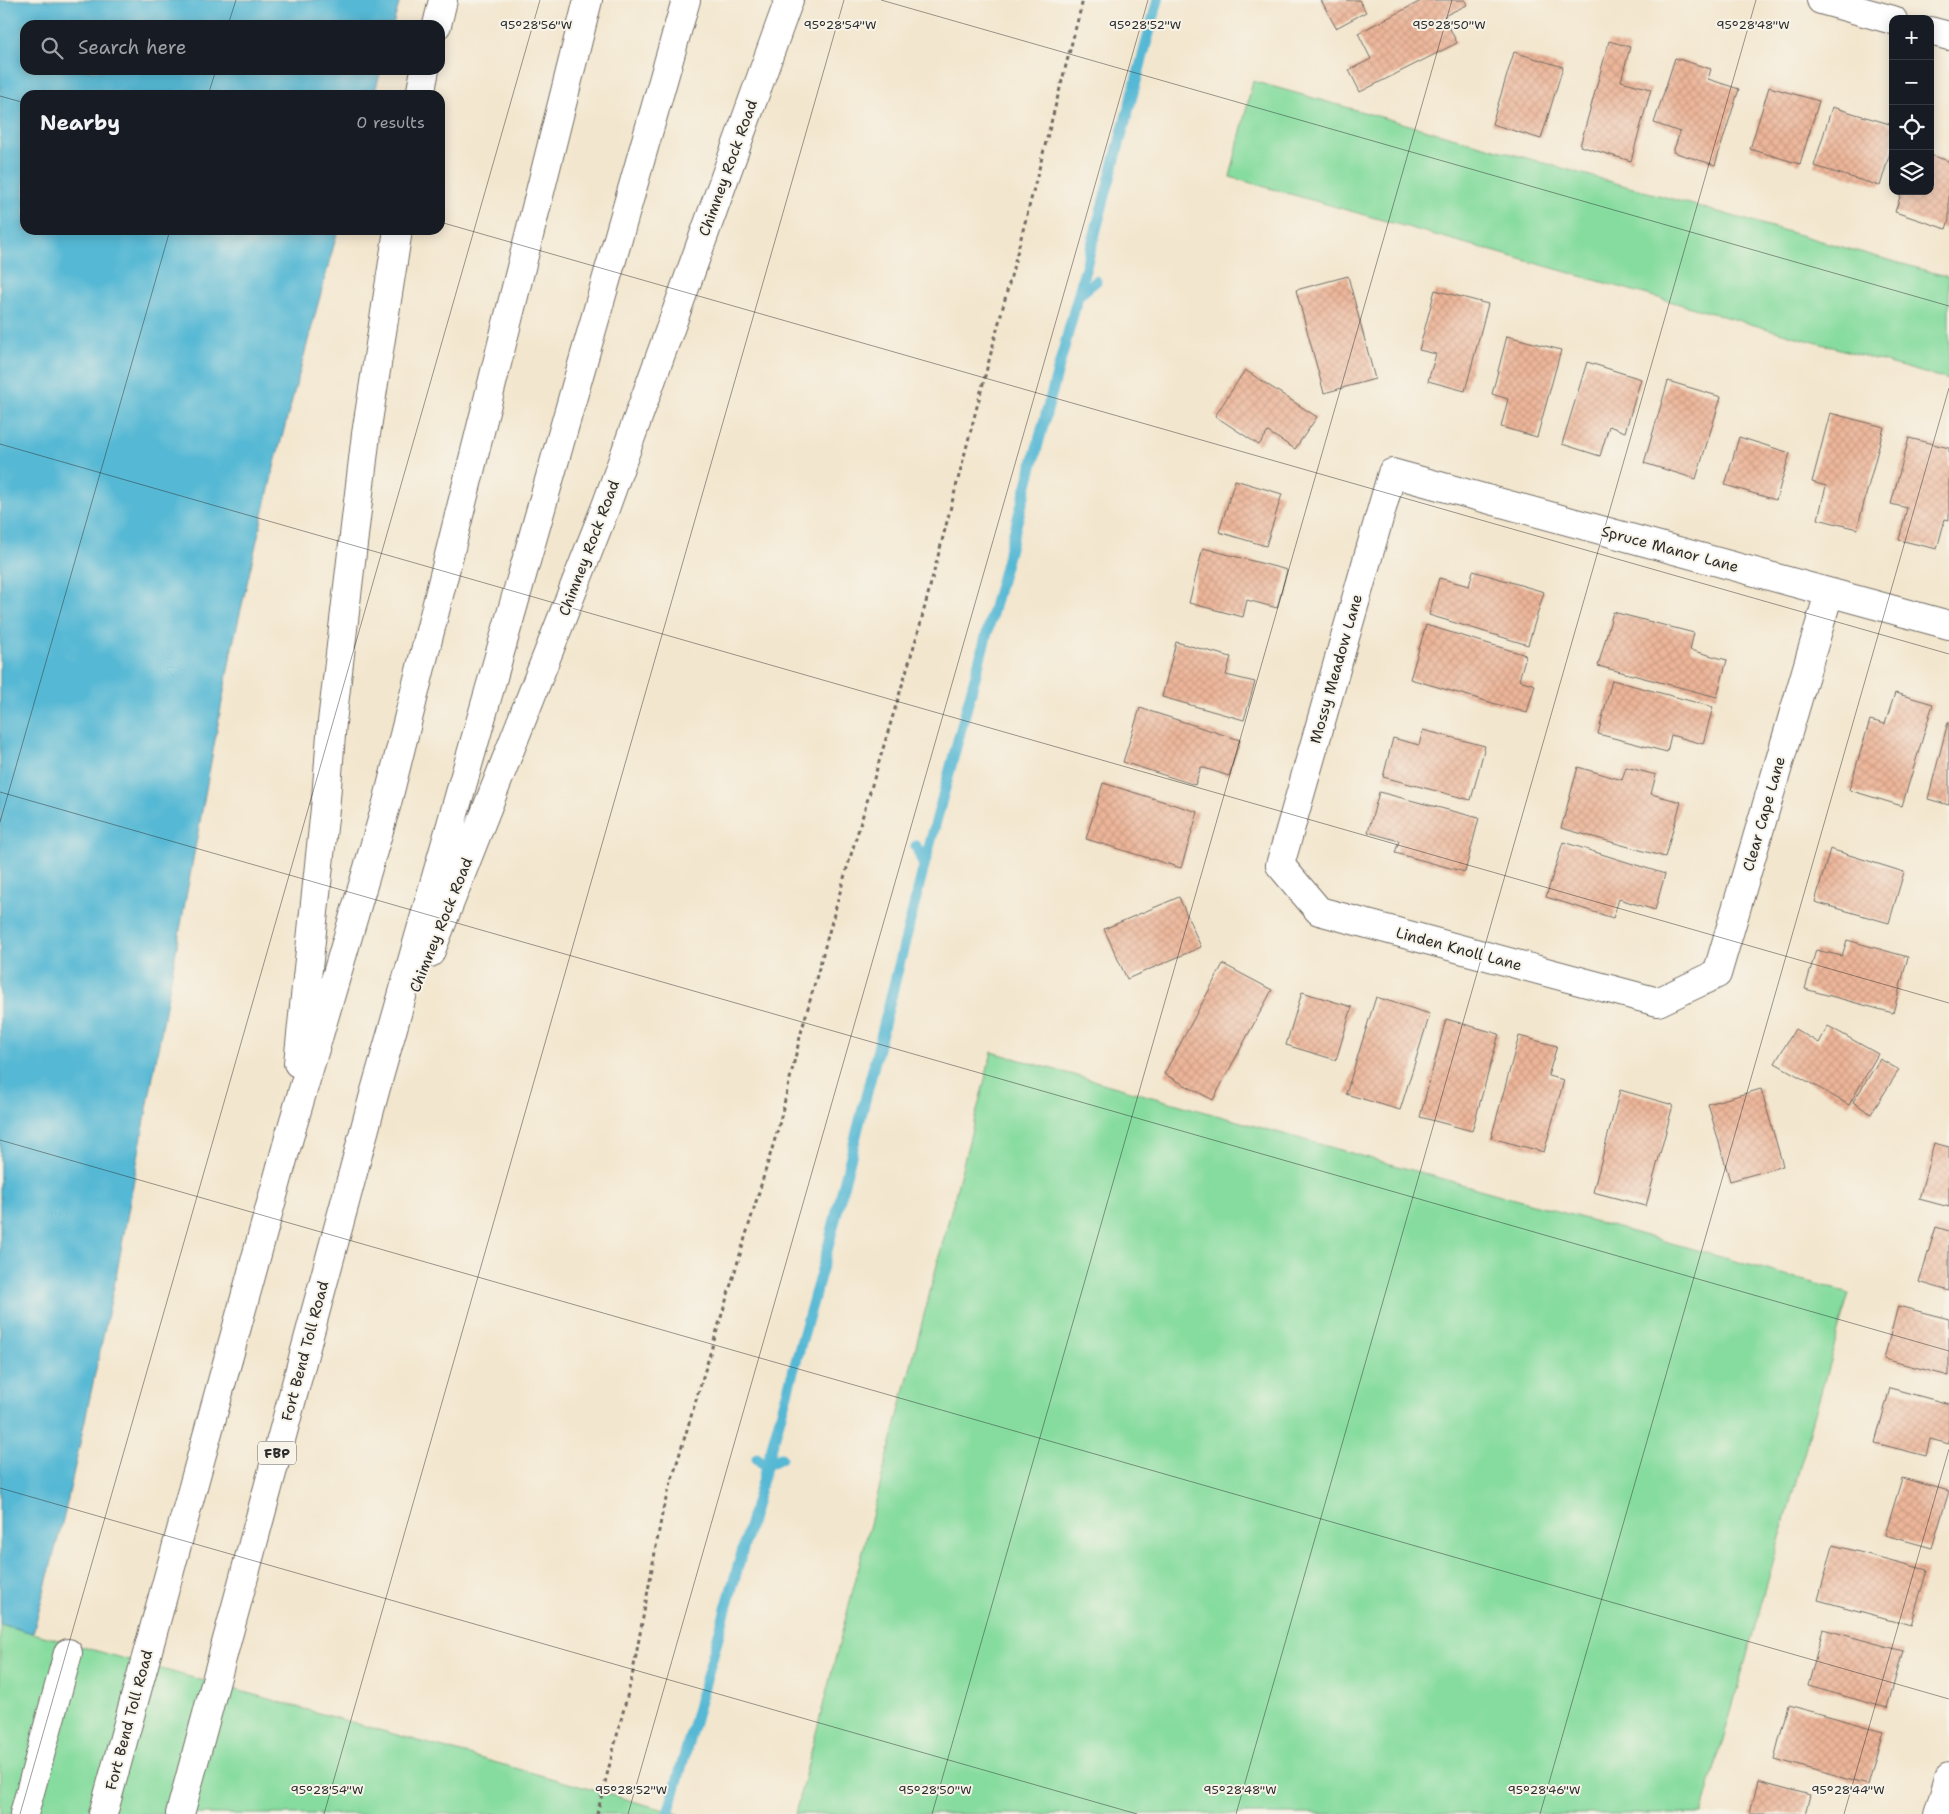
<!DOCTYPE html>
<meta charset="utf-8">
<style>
:root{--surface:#171b24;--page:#20242c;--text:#f1f3f6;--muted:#9ea1a6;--line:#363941}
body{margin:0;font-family:"Shantell Sans",sans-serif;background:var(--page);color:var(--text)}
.controls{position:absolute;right:15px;top:15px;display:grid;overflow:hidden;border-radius:10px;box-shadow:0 2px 12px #0003}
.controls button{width:45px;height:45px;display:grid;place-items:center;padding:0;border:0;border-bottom:1px solid var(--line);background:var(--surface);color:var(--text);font:25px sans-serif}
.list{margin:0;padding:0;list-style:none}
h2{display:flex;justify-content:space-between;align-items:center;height:65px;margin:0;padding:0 20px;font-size:21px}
h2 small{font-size:16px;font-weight:400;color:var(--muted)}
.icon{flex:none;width:28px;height:28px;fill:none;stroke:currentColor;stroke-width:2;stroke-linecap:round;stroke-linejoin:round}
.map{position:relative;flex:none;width:1949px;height:1814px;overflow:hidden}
.search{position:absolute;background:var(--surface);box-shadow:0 2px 12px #0003;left:20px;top:20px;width:425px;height:55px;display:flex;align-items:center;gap:12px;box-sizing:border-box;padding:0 18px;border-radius:15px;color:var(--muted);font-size:19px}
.panel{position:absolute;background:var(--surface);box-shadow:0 2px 12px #0003;left:20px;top:90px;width:425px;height:145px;border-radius:15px}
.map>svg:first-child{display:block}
</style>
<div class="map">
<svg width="1949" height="1814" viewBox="0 0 1949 1814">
<defs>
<pattern id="building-cross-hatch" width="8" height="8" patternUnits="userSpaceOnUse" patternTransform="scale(1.25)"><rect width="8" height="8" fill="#edb599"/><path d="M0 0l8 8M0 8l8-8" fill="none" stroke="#cb9c84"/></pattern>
</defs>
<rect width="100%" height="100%" fill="#f7f3e8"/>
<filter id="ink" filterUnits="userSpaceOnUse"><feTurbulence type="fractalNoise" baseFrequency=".02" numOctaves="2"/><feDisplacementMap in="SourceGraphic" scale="10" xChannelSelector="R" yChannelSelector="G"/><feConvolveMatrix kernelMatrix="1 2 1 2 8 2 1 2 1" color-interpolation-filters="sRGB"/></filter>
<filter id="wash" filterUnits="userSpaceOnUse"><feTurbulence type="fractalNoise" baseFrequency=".0096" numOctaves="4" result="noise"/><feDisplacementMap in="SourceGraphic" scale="20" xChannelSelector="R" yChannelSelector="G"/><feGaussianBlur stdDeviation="1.12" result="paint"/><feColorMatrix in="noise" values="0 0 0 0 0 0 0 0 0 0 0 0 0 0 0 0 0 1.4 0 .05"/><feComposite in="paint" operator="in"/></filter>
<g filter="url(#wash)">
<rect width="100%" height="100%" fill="#f3e6ce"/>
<path fill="#86dc9f" stroke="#588465" d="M1253 81 1949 277V380L1230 177Z
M992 1052 1849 1293 1702 1814H795Z
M0 1624 33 1633 679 1814H0Z"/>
<path fill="#55b8d4" stroke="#407280" d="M0 0H400L393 25H25V70H381L374 95H25V230H338L275 463 232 648 116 1277 65 1512 33 1633 0 1624Z"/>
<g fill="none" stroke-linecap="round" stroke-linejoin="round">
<path stroke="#55b8d4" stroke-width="11" d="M1079 295 1096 281
M916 846 924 866
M757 1458 765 1466 781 1458
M668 1814 826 1255 924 866 1158 0"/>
</g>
<g id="blocks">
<path fill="url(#building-cross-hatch)" d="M1321 0H1359L1366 12 1336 28Z
M1421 0H1465L1467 5 1444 16 1457 43 1360 92 1349 70 1371 59 1358 33 1421 1Z
M1609 41 1630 47 1621 81 1651 89 1631 161 1580 146Z
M1514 52 1563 67 1541 139 1492 124Z
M1675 58 1711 69 1708 79 1739 89 1715 165 1673 152 1680 132 1654 123Z
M1769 87 1819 101 1800 164 1750 149Z
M1832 107 1893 125V143L1880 186 1814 166Z
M1930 155 1949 161V220L1946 229 1895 212 1902 191H1930Z
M1348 276 1375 379 1324 393 1296 290Z
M1435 290 1488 304 1465 391 1428 381 1436 354 1419 350Z
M1507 336 1561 350 1537 437 1501 427 1508 399 1492 394Z
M1587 362 1641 379 1625 432 1609 426 1600 456 1562 444Z
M1245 370 1317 417 1295 449 1268 432 1259 445 1215 416Z
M1668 381 1721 397 1696 479 1644 463Z
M1830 413 1884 427 1857 529 1818 519 1826 486 1812 482Z
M1739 437 1790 453 1776 500 1725 485Z
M1909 438 1949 448V520L1945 519 1937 549 1899 540 1907 508 1891 504Z
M1235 480 1282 494 1266 546 1219 532Z
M1203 548 1287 570 1277 608 1247 600 1243 617 1189 603Z
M1473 571 1544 592 1528 645 1429 615 1439 578 1469 586Z
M1613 612 1694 633 1690 650 1727 660 1717 697 1598 666Z
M1426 625 1526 655 1519 680 1535 685 1527 713 1410 679Z
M1176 642 1231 657 1226 675 1255 682 1244 720 1162 697Z
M1612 680 1713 707 1703 744 1671 735 1667 752 1598 734Z
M1895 693 1933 704 1902 806 1849 790 1870 720 1885 724Z
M1140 708 1240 740 1229 776 1201 767 1195 785 1123 762Z
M1948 722H1949V805L1928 799Z
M1423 730 1485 746 1471 800 1383 777 1393 738 1419 745Z
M1578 767 1622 780 1626 767 1656 775 1651 794 1681 802 1665 857 1561 828Z
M1103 783 1198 812 1181 868 1086 839Z
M1379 792 1479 818 1465 872 1395 853 1399 841 1368 832Z
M1563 842 1665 874 1655 910 1619 899 1613 918 1546 897Z
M1830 849 1904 872 1889 923 1815 902Z
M1179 897 1201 947 1127 979 1104 929Z
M1847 940 1908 957 1893 1013 1805 989 1816 950 1842 956Z
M1223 964 1272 990 1213 1100 1164 1074Z
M1302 992 1352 1007 1336 1060 1286 1045Z
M1376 997 1430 1014 1400 1110 1346 1094Z
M1446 1019 1499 1034 1472 1131 1420 1117Z
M1828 1026 1878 1054 1849 1105 1775 1063 1795 1029 1819 1043Z
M1519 1036 1557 1046 1548 1076 1564 1080 1544 1152 1491 1138Z
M1880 1059 1899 1070 1871 1114 1853 1102Z
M1761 1089 1783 1166 1730 1181 1708 1104Z
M1620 1090 1673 1105 1646 1206 1593 1192Z
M1934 1143 1949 1147V1207L1919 1199Z
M1936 1227 1949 1231V1291L1919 1282Z
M1898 1306 1949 1319V1376L1884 1359Z
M1890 1388 1949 1404V1444L1930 1439 1926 1456 1875 1443Z
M1902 1478 1949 1491 1932 1548 1885 1535Z
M1833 1545 1927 1570 1911 1625 1818 1600Z
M1823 1629 1903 1651 1887 1708 1808 1686Z
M1788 1705 1883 1731 1868 1785 1774 1759Z
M1758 1781 1810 1795 1805 1814H1750Z"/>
</g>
</g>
<g filter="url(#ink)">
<use href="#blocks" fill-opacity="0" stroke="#716c64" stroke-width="1"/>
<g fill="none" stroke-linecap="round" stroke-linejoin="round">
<g stroke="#716c64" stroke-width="30">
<path id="street" d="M1821 0 1893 20
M1930 31 1949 36
M1829 593 1717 974 1658 1002 1319 911 1280 865 1392 473 1949 625
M24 1814 68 1653
M1938 1814 1949 1777"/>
</g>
<g stroke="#716c64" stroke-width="30">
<path id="highway" d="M437 25 443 0
M420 95 425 70
M430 953 606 506 789 0
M298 1063 326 799 332 722 366 434 398 230
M103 1814 290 1134 387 803 588 0
M180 1814 375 1091 686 0"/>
</g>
<path stroke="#716c64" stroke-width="3" stroke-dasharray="4 4" stroke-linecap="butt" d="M597 1814 632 1677 663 1509 778 1129 801 1033 844 878 919 629 1083 0"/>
<use href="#street" stroke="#fff" stroke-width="28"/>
<use href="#highway" stroke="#fff" stroke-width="28"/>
</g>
</g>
<path fill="none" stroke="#2b2b2b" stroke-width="1" stroke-opacity="0.45" d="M881 0 1949 306M228 25 236 0M208 95 216 70M0 96 25 103M440 222 1949 654M0 444 1949 1003M0 792 1949 1351M0 822 170 230M0 1140 1949 1699M0 1488 1137 1814M20 1814 540 0M324 1814 844 0M628 1814 1148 0M932 1814 1452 0M1236 1814 1756 0M1540 1814 1949 388M1844 1814 1949 1449"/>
<g text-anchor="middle" stroke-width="4" stroke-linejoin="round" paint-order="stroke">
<rect fill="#f7f3e8" stroke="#686764" stroke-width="1" x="258" y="1441.5" width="38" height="23" rx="4"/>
<g font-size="14" font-weight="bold" fill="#2b2b2b">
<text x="277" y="1458">FBP</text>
</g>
<g font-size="15" fill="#2b2b2b" stroke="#f7f3e8">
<text transform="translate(728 168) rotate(-70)" y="5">Chimney Rock Road</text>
<text transform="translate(589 548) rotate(-69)" y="5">Chimney Rock Road</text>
<text transform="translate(1670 549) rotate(15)" y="5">Spruce Manor Lane</text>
<text transform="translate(1336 669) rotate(-74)" y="5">Mossy Meadow Lane</text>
<text transform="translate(1764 814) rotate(-74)" y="5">Clear Cape Lane</text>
<text transform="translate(441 925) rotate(-68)" y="5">Chimney Rock Road</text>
<text transform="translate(1459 949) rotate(15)" y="5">Linden Knoll Lane</text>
<text transform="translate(305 1351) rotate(-75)" y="5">Fort Bend Toll Road</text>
<text transform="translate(129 1720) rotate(-75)" y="5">Fort Bend Toll Road</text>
</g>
</g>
<g font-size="12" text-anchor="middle" fill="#2b2b2b" stroke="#f7f3e8" stroke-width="4" stroke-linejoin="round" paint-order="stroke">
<text x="536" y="29">95°28'56"W</text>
<text x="840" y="29">95°28'54"W</text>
<text x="1145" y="29">95°28'52"W</text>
<text x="1449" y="29">95°28'50"W</text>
<text x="1753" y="29">95°28'48"W</text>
<text x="327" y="1794">95°28'54"W</text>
<text x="631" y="1794">95°28'52"W</text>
<text x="935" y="1794">95°28'50"W</text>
<text x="1240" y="1794">95°28'48"W</text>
<text x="1544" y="1794">95°28'46"W</text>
<text x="1848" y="1794">95°28'44"W</text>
</g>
</svg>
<div class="controls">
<button>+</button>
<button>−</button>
<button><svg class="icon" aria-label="locate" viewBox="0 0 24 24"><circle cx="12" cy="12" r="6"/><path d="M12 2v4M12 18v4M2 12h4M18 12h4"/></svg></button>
<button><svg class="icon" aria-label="layers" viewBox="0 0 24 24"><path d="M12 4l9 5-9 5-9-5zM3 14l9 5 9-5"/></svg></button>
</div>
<div class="search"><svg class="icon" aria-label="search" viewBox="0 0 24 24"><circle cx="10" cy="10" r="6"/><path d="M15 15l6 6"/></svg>Search here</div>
<section class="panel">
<h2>Nearby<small>0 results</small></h2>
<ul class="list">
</ul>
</section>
</div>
